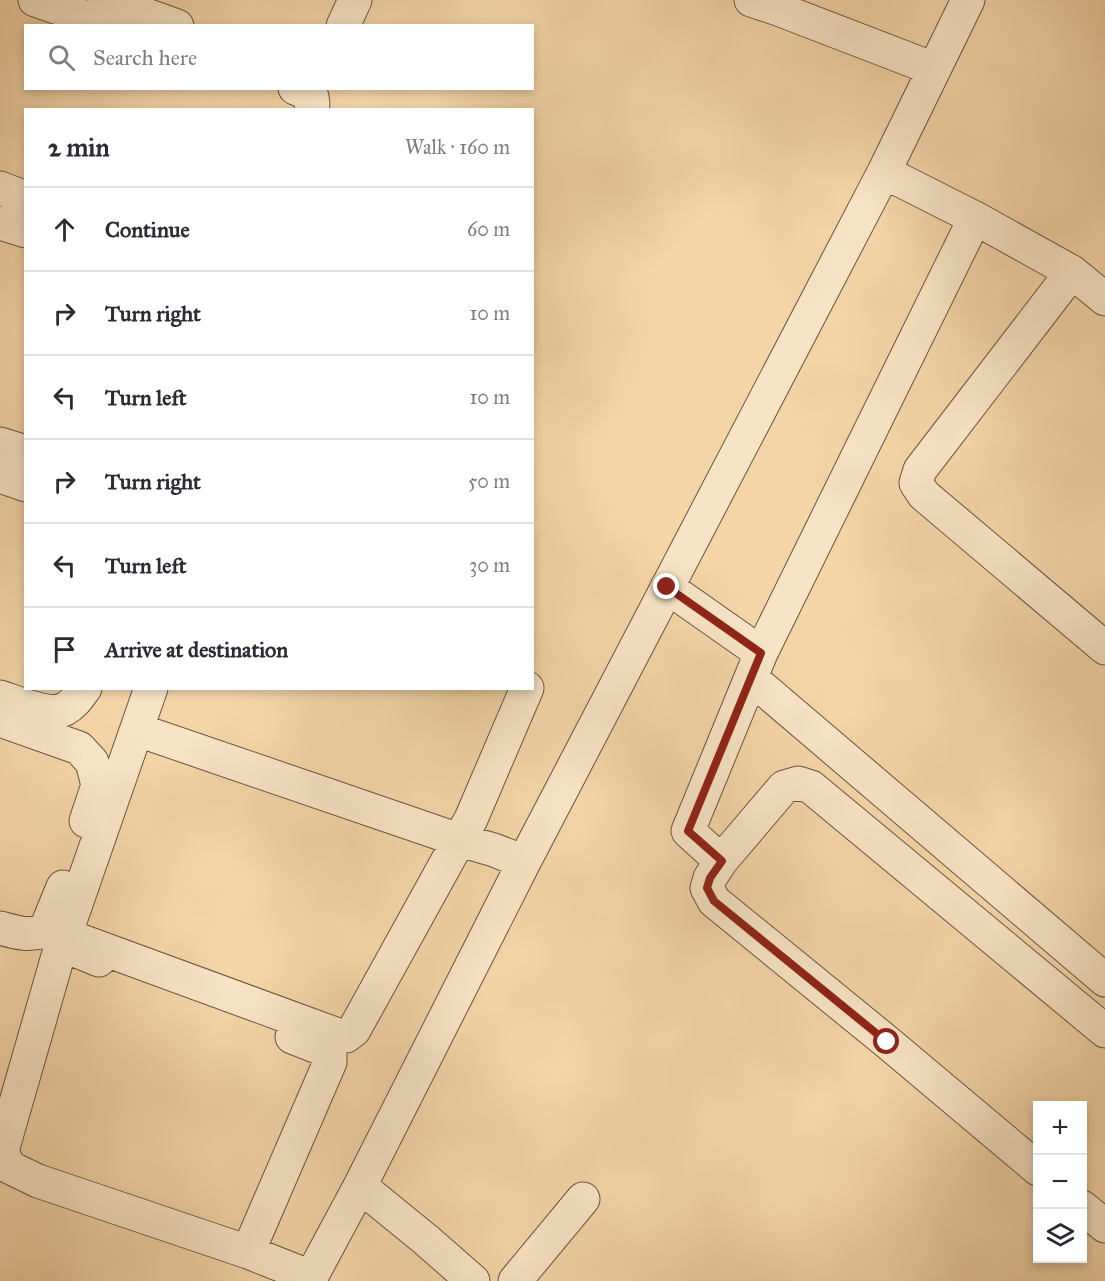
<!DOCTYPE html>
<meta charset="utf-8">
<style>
:root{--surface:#fff;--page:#f7f7f7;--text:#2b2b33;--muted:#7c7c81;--line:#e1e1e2}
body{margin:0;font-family:"IM FELL Great Primer",serif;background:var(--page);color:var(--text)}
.controls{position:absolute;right:18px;bottom:18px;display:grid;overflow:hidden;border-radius:0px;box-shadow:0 3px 9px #0003}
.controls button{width:54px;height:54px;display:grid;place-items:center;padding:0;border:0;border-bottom:2px solid var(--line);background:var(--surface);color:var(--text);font:30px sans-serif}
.stop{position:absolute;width:18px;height:18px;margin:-14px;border:4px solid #8f2418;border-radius:50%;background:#fff}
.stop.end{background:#8f2418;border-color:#fff;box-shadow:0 2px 6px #0008}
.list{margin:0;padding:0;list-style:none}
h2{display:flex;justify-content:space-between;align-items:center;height:78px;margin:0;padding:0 24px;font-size:26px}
h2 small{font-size:20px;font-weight:400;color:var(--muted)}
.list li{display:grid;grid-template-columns:39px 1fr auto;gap:18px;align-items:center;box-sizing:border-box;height:84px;padding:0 24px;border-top:2px solid var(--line)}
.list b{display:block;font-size:22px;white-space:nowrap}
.list em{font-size:20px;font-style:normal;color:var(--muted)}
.icon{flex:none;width:33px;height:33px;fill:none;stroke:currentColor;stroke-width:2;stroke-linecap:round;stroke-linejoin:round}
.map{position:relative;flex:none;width:1105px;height:1281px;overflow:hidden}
.search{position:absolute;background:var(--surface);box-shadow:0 3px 9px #0003;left:24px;top:24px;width:510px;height:66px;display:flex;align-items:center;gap:15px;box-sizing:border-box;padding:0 21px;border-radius:0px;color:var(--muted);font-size:22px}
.panel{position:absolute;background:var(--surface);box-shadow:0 3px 9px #0003;left:24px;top:108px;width:510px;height:582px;border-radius:0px}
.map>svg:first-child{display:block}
</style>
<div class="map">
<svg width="1105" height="1281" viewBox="0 0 1105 1281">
<rect width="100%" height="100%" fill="#f3d5a8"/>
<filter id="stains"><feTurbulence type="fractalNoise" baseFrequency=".00333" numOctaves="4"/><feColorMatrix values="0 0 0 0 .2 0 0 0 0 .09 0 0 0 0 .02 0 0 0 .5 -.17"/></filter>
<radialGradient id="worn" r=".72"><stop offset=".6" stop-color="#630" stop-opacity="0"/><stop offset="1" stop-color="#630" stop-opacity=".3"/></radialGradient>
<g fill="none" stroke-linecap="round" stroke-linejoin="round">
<g stroke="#685440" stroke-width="35">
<path id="minor" d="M35 0 110 26
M104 0 177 26
M751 0 778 9 781 0
M778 9 934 69
M343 26 355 0
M295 88 307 93 312 97 313 104 311 110
M884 172 975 218 1072 272 1105 299
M0 188 26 198
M975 218 761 653 688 831 721 861 710 878 707 888 714 901 887 1042 1038 1169
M0 223 26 231
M1072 272 920 470 916 483 924 495 1105 648
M0 444 26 452
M0 476 26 485
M667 587 761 653
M751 678 1105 980
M0 697C16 702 49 717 65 709 74 704 79 696 85 688
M0 720 79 748 92 762 98 785 86 821
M138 730 459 840 354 1030 346 1036 338 1035 76 939 69 934V924L151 688
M721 861 784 787 798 783 811 787 1105 1031
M524 862 494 850 459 840 471 819 527 688
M0 928C18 933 27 936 45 931L63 887
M99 960 72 949H62L58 956 2 1151 9 1167 38 1181 248 1252 311 1277
M360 1186 425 1239 473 1281
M1082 1207 1105 1226
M248 1252 330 1062V1056L325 1050 292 1037
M309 1281 360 1186 524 862 884 172 968 0
M515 1281 583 1199"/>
</g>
<use href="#minor" stroke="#f7e4c6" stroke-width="33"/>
</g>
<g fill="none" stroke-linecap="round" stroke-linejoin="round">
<path stroke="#8f2418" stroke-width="8" d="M667 587 761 653 688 831 722 861 710 878 707 888 714 901 887 1042"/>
</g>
<rect width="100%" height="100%" filter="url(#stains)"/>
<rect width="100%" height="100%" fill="url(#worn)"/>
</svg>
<div class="controls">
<button>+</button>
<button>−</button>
<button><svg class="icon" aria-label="layers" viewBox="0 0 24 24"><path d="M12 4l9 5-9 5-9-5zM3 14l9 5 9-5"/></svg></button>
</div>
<div class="stop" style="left:887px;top:1042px"></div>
<div class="stop end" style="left:667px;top:587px"></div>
<div class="search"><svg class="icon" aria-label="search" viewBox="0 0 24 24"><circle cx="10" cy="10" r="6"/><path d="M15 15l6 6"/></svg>Search here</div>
<section class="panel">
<h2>2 min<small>Walk · 160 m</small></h2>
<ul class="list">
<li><svg class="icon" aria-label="ahead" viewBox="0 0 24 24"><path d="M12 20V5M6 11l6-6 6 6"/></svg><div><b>Continue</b></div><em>60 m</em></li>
<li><svg class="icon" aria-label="right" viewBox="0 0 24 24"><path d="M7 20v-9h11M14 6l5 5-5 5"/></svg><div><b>Turn right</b></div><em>10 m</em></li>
<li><svg class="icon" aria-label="left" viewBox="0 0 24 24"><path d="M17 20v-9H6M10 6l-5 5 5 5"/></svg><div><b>Turn left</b></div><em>10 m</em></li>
<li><svg class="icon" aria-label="right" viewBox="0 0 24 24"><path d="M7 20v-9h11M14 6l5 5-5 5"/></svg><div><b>Turn right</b></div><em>50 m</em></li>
<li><svg class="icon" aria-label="left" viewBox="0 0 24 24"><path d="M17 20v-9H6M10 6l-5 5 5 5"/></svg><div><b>Turn left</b></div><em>30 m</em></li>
<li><svg class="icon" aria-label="arrive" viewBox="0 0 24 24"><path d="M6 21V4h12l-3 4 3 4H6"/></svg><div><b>Arrive at destination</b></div></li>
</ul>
</section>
</div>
